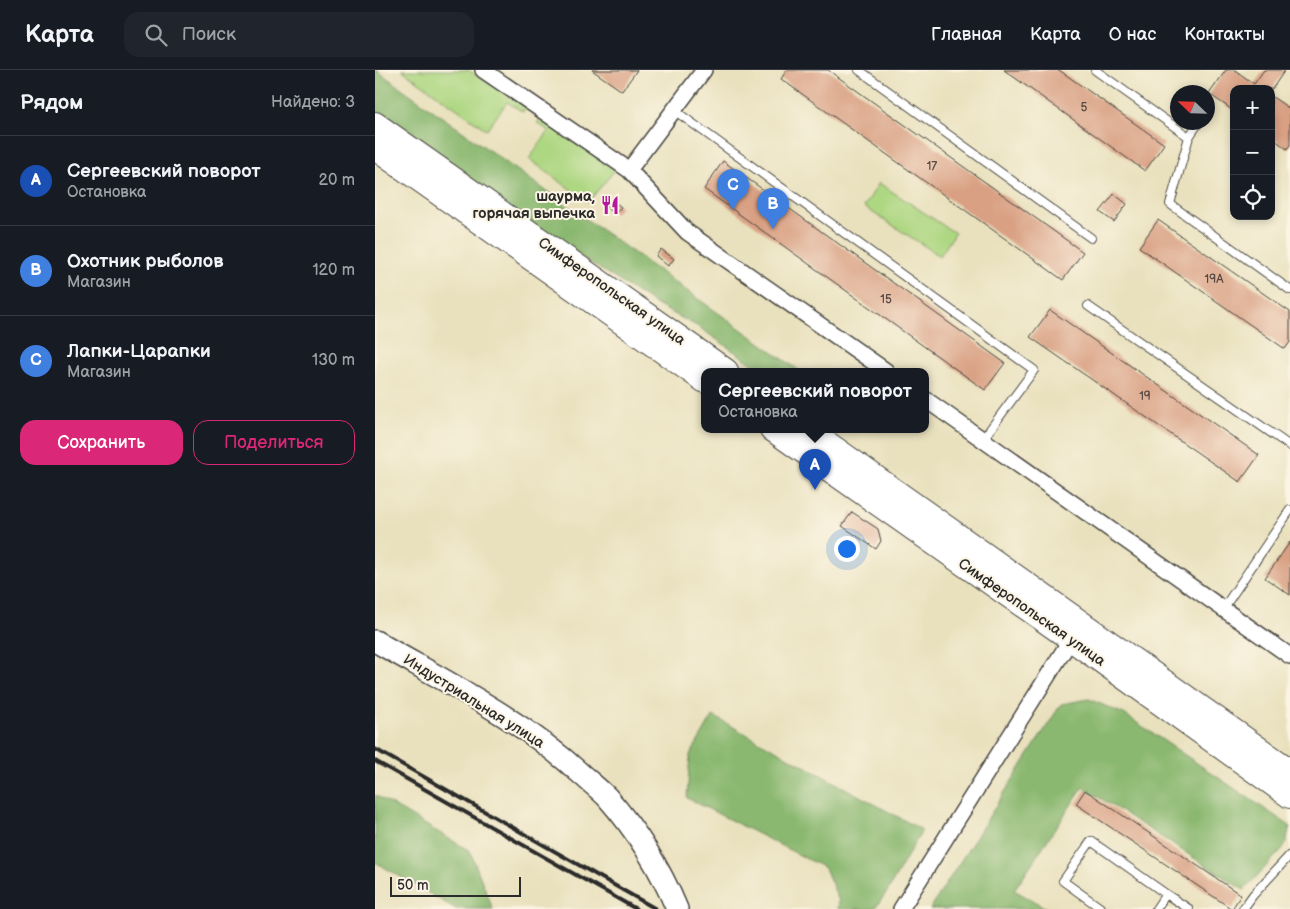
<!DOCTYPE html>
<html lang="ru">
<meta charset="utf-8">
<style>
:root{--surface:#171b24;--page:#20242c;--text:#f1f3f6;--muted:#9ea1a6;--line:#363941;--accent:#db2777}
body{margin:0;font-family:"Balsamiq Sans",sans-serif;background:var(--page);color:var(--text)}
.controls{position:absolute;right:15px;top:15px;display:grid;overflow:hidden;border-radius:10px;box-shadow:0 2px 8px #0003}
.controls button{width:45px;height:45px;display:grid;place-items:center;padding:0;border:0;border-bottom:1px solid var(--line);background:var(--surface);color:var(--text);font:25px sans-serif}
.compass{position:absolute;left:795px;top:15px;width:45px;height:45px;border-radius:50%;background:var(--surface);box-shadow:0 2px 8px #0003;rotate:293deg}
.scale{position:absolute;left:15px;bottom:12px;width:131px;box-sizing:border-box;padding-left:5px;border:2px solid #2b2b2b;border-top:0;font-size:14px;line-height:18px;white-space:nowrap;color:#2b2b2b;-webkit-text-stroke:4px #fcf5e5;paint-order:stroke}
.you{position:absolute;left:471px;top:478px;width:18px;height:18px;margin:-12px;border:4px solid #fff;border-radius:50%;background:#1a73e8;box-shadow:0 0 0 8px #1a73e833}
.badge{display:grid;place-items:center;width:32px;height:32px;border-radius:50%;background:var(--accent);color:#fff;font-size:16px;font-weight:700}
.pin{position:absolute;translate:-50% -41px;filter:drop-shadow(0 1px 2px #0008)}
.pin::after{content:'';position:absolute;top:26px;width:18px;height:15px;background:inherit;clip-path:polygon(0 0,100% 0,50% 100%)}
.popup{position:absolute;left:326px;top:298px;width:228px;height:65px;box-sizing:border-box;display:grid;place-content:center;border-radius:10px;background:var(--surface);filter:drop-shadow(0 1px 4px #0005);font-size:16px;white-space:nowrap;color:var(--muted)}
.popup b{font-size:19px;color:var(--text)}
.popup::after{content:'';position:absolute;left:50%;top:100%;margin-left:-10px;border:10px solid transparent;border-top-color:var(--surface)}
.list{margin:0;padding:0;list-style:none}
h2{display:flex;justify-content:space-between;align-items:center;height:65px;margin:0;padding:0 20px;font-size:21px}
h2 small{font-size:16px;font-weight:400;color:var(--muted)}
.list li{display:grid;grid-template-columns:32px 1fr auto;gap:15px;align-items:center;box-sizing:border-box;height:90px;padding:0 20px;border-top:1px solid var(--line)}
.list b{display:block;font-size:19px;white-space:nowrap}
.list p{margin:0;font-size:16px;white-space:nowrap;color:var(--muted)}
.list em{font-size:16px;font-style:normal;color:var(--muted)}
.actions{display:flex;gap:10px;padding:15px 20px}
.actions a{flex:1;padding:11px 0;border:1px solid var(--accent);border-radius:15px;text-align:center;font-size:18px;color:var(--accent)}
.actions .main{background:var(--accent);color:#fff}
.icon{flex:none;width:28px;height:28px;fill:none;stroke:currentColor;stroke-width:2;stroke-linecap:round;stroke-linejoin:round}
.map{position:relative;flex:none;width:915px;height:839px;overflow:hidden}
header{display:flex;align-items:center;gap:30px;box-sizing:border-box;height:70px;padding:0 25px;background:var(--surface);border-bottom:1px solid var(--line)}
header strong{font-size:24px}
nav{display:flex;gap:28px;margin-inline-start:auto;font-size:18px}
.search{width:350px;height:45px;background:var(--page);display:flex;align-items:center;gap:12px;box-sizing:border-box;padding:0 18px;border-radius:15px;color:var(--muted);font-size:19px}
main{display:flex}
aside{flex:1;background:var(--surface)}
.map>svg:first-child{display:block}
</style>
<header>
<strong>Карта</strong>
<div class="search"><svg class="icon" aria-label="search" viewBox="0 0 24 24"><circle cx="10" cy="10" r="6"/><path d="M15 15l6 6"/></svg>Поиск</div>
<nav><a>Главная</a><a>Карта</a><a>О нас</a><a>Контакты</a></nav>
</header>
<main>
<aside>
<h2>Рядом<small>Найдено: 3</small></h2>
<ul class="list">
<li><span class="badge" style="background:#1a4fb4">A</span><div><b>Сергеевский поворот</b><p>Остановка</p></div><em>20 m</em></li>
<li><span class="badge" style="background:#3f7fe0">B</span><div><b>Охотник рыболов</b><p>Магазин</p></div><em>120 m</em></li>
<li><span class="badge" style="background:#3f7fe0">C</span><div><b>Лапки-Царапки</b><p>Магазин</p></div><em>130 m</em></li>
</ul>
<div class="actions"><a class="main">Сохранить</a><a>Поделиться</a></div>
</aside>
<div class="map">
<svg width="915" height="839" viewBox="0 0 915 839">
<rect width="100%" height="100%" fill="#fcf5e5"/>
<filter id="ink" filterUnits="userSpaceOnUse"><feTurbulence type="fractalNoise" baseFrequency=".02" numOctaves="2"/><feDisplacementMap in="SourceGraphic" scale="10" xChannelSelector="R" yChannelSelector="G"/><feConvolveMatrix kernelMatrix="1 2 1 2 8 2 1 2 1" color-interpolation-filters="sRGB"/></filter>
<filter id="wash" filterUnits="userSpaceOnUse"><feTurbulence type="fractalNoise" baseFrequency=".0096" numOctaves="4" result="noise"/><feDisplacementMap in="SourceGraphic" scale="20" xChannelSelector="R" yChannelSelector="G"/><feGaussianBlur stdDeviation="1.12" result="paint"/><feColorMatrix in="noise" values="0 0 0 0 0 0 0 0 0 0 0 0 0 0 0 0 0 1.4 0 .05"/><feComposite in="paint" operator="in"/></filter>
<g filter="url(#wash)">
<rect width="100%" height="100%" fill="#e9e1bd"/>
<path fill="#aed782" stroke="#6c8156" d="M27 0H93L151 37 148 42 132 32 112 60Z
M165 48 240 100 213 132 154 89 174 61 162 53Z
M504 113 580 163 565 186 489 137Z"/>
<path fill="#8ab870" stroke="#5a724e" d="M0 0H1L425 301H388L322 256 280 234 189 176 0 42Z
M714 629 749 644 915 756 910 776 869 820 708 717 639 820 673 839H555L686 634Z
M338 646 547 760 512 822 499 839H463L464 831 450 798 312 728 315 685Z
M0 725 95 781 118 839H81L0 792Z"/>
<g id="blocks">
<path fill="#d9a083" d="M217 0H262L247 21Z
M412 0H453L708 182 688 210 406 9Z
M629 0H684L789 74 770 101Z
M851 0H860L879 14 889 0H910L897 19H859V41L834 24Z
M896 26 915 39V75L912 79 896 67Z
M348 91 630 293 610 320 329 119Z
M739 124 752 134 739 152 725 142Z
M233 127 246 137 240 144 228 135Z
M783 150 915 242V272L910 279 764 177Z
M286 179 299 189 293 196 281 186Z
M675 240 884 385 865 412 655 267Z
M477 442 503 459 506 471 501 479 467 456Z
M915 472V525L890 508Z
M710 720 866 825 857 839 701 734Z"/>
</g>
</g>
<g filter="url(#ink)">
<use href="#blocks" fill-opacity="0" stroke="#484641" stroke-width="1"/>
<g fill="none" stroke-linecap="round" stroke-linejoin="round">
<g stroke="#484641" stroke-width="10">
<path id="service" d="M484 0 716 168
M720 0 814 67 795 134 915 220
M299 40 659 300 608 369
M814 67 824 52
M713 236 915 376
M848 539 915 440
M791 824 814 839
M727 839 688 811 716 771 791 824 781 839
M868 839 878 825 915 785"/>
</g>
<g stroke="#484641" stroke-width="18">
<path id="minor" d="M108 0 254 100 312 162 511 301
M254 100 329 0
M550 329 915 586
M526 839 696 569"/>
</g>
<g stroke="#484641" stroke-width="24">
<path id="secondary" d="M0 571C71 612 146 649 206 704 215 712 224 719 232 727 261 760 285 798 302 839"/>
</g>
<g stroke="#484641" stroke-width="26">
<path id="primary" d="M0 54 351 301
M0 78 330 311
M397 359 696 569 915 726
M432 359 915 701"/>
</g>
<use href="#service" stroke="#fff" stroke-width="8"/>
<use href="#minor" stroke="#fff" stroke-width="15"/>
<use href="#secondary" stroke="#fff" stroke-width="21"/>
<use href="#primary" stroke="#fff" stroke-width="24"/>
<path stroke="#2b2b2b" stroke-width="4" d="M0 679 281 839
M0 691 261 839"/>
</g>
</g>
<defs>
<g id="restaurant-bare" transform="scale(1.5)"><path d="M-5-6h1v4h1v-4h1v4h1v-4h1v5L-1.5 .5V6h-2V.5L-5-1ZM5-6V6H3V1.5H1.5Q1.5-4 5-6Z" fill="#b5179e" stroke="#fcf5e5" stroke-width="2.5" paint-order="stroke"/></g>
</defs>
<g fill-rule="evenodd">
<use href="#restaurant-bare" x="235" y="135"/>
</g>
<g text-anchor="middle" stroke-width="4" stroke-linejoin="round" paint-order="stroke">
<g font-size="12" fill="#564841">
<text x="709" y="41">5</text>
<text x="557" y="100">17</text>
<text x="839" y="213">19А</text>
<text x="511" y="233">15</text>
<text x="770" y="330">19</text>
</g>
<g font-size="15" font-weight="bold" fill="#2b2b2b" stroke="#fcf5e5" text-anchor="end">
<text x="220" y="131">шаурма,<tspan x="220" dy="17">горячая выпечка</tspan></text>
</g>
<g font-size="15" fill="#2b2b2b" stroke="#fcf5e5">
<text transform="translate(237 221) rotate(35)" y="5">Симферопольская улица</text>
<text transform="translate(657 542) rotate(35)" y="5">Симферопольская улица</text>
<text transform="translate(99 631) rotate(32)" y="5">Индустриальная улица</text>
</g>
</g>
</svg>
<div class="controls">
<button>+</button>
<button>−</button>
<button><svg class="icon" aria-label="locate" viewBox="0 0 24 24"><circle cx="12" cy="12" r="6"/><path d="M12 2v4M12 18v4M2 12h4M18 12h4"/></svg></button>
</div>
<svg class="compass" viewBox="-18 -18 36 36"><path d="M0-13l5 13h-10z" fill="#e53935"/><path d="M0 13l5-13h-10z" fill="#9ea1a6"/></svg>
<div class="scale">50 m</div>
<div class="you"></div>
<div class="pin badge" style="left:440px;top:420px;background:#1a4fb4">A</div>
<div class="popup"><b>Сергеевский поворот</b>Остановка</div>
<div class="pin badge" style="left:398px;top:159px;background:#3f7fe0">B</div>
<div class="pin badge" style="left:358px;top:140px;background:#3f7fe0">C</div>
</div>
</main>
